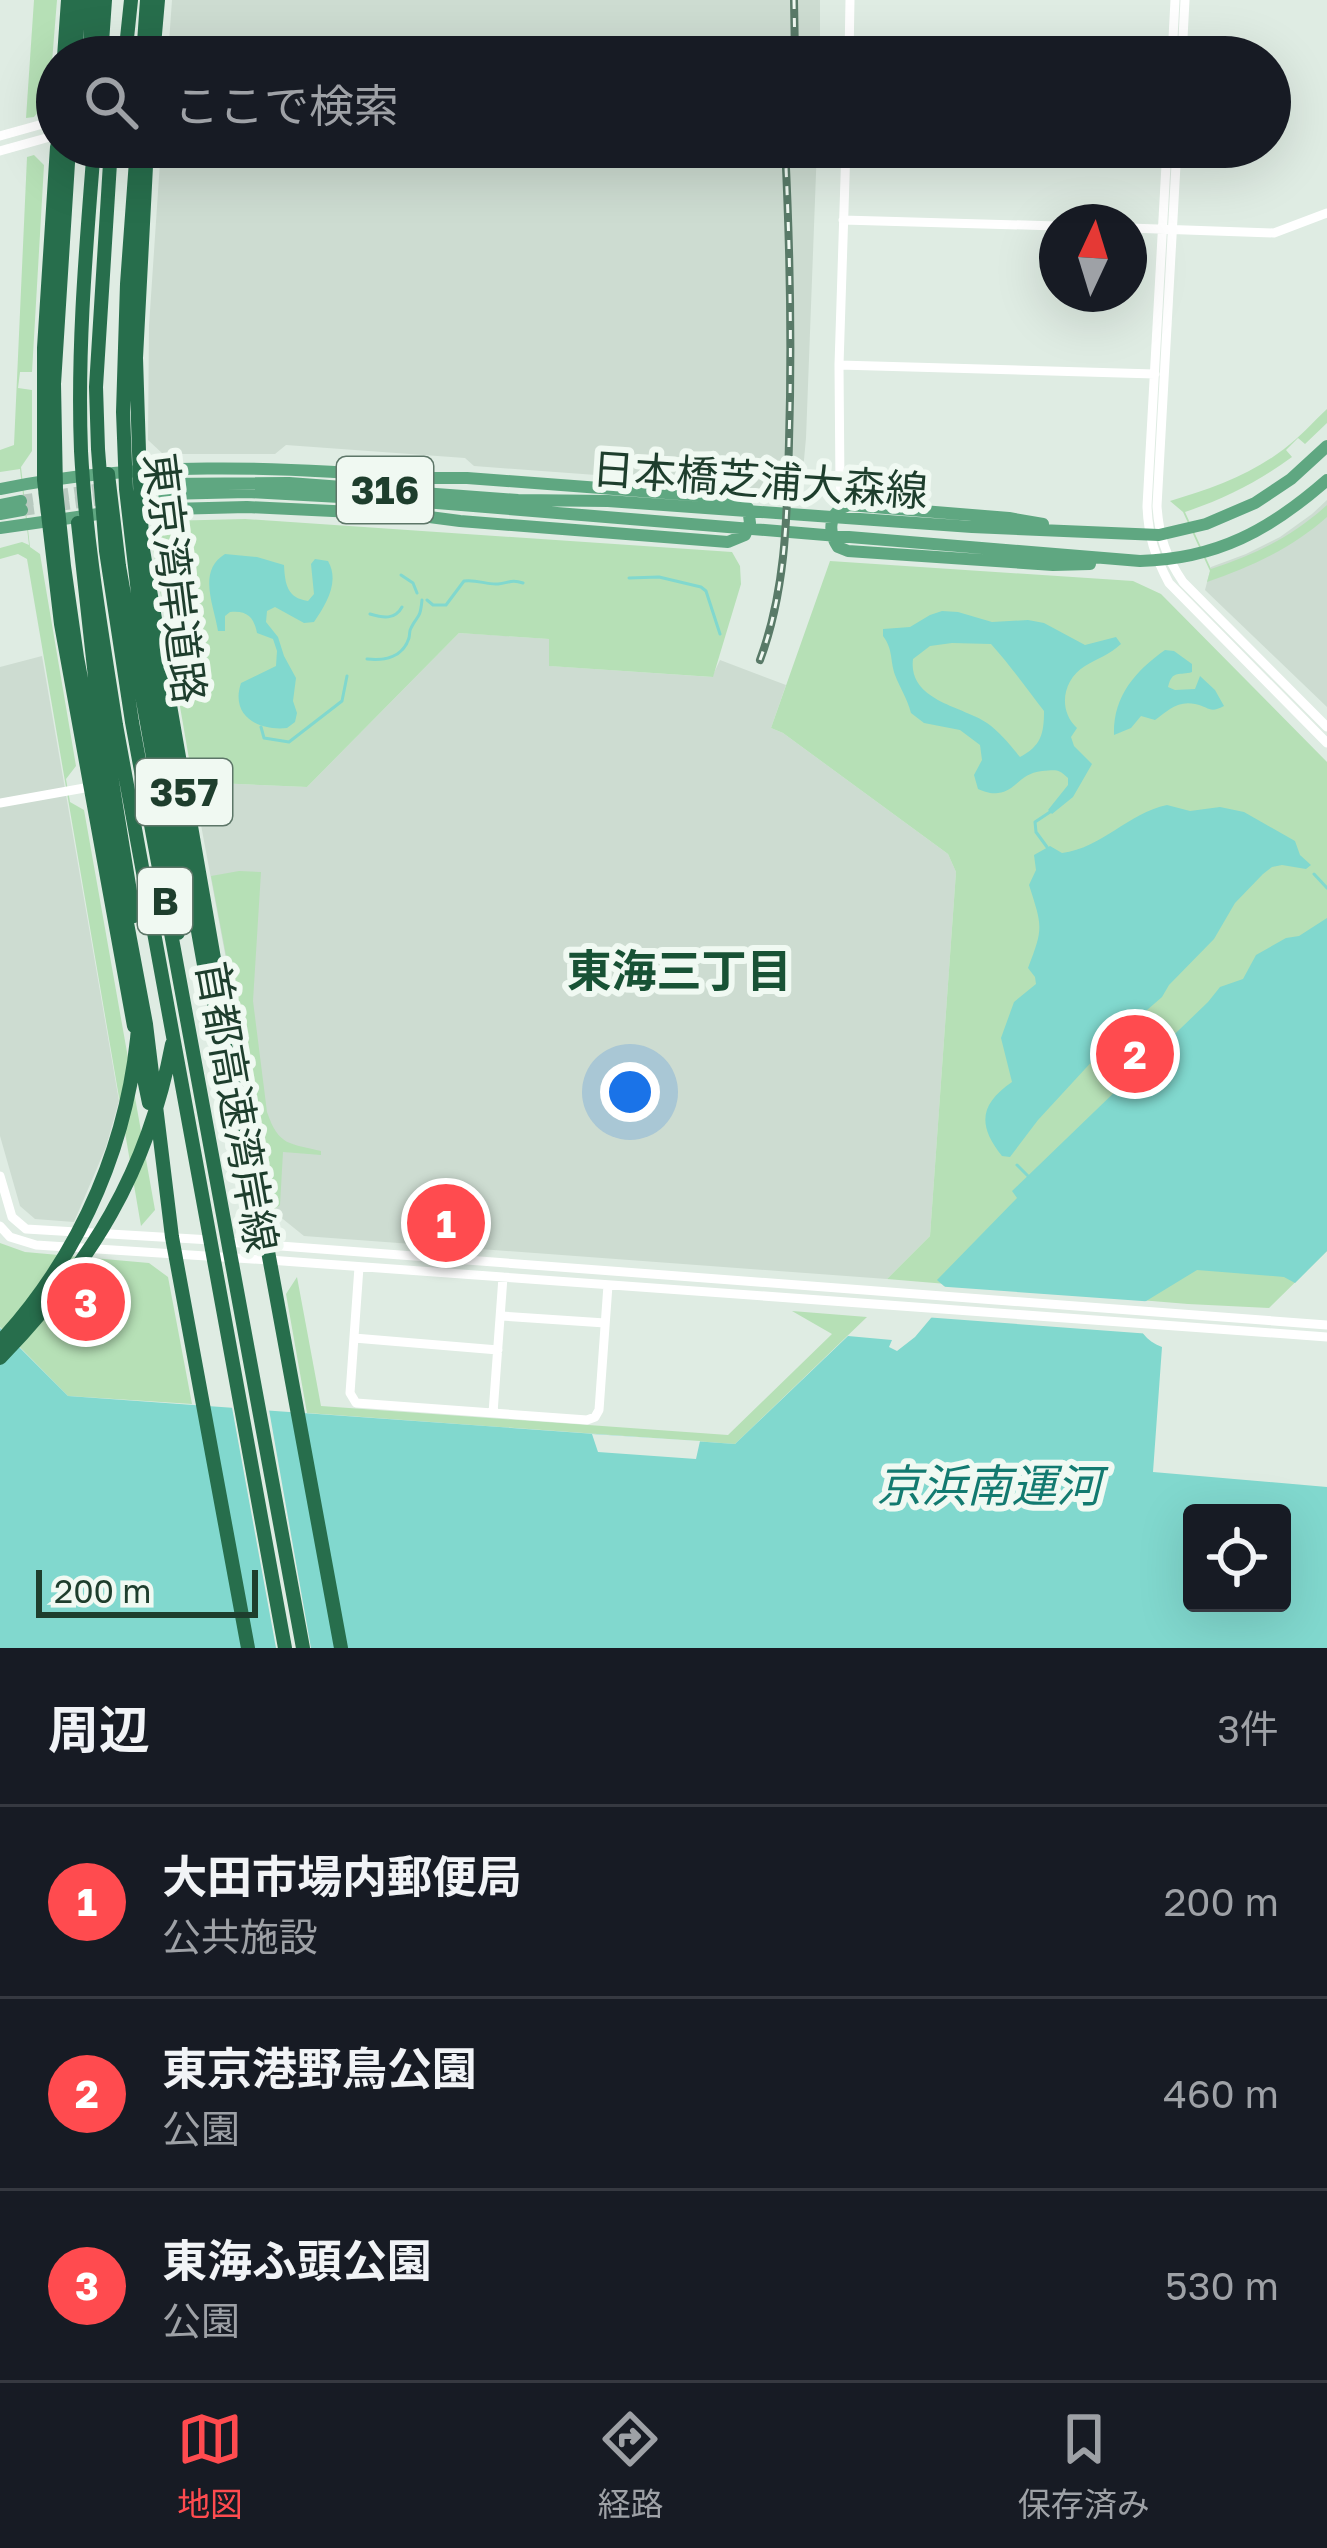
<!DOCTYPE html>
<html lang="ja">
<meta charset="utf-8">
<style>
:root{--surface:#171b24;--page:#20242c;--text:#f1f3f6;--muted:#9ea1a6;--line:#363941;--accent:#ff4b4f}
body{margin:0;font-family:"Golos Text","Noto Sans JP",sans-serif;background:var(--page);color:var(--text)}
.controls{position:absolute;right:36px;bottom:36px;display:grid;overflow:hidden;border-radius:12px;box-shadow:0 12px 48px #0002}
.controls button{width:108px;height:108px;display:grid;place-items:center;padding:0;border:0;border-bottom:3px solid var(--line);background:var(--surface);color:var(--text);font:60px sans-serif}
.compass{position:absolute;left:1039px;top:204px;width:108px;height:108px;border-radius:50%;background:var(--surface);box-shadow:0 12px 48px #0002;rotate:4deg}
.scale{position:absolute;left:36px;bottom:30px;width:222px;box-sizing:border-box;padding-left:12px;border:6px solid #1e3e2d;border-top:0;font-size:33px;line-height:42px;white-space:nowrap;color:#1e3e2d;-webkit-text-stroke:9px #f0f9f2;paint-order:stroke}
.you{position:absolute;left:630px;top:1092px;width:42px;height:42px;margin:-30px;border:9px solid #fff;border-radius:50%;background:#1a73e8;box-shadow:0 0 0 18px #1a73e833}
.badge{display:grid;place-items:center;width:78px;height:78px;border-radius:50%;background:var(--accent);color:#fff;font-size:39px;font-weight:700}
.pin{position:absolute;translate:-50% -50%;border:6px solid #fff;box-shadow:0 3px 12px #0006}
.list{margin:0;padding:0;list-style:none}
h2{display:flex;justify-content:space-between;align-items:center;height:156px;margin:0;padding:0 48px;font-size:51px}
h2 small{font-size:39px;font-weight:400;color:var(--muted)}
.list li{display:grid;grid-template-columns:78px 1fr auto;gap:36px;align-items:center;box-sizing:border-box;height:192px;padding:0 48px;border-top:3px solid var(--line)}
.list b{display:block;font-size:45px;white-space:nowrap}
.list p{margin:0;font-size:39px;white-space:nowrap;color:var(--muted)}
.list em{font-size:39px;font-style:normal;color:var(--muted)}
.icon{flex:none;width:66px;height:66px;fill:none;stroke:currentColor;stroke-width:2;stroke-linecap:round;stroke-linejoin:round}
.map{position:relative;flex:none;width:1327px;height:1648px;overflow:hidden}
.search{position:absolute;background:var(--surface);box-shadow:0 12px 48px #0002;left:36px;right:36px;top:36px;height:132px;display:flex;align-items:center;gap:30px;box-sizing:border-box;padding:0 42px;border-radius:66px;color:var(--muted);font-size:45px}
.sheet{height:732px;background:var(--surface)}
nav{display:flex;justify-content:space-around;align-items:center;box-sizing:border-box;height:168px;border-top:3px solid var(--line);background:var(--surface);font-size:33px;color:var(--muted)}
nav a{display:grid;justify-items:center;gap:6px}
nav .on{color:var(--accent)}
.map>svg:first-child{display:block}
</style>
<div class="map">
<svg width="1327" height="1648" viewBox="0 0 1327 1648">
<rect width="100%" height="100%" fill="#dfece3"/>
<path fill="#cddcd1" d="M172 0H820V57H168Z
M161 147H817L806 438 800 503 763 501 745 486 474 466 465 458 286 445 275 454H163L148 440 149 326Z
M1327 500V707L1205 590 1211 567 1246 554 1280 537 1312 514Z
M459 633 550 639V666L712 677 720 660 786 685 771 728 783 733 948 854 956 872 930 1236 887 1279 304 1236 273 1211 193 782 307 787Z
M42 656 119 1101 106 1147 74 1222 35 1219 20 1206 0 1136V667Z"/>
<path fill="#b6e0b6" d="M34 0H57L49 99 34 117 26 118Z
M34 155 44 165 32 372H20L18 388 32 390V451L21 467 30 547 40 554 76 766 66 779 70 802 84 810 155 1210 141 1226 27 559 18 554 0 559V548L22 542 29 545 20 469 0 472V450L14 445 27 157Z
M1327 409V423L1305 444 1298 438 1286 450 1292 457C1258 482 1224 499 1185 512L1211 569C1255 555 1293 536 1327 505V517C1292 548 1251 567 1207 582L1210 571 1183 512 1170 501C1211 489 1250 475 1284 449 1300 437 1313 422 1327 409Z
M245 519 732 552 740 566 741 584 713 677 549 666V639L459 633 307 787 193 782 151 538 164 521Z
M830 561 1133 581 1161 594 1327 762V1251L1269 1308 1188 1304 887 1279 930 1236 956 872 948 854 783 733 771 728Z
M239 871 261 872 253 1001 267 1112C279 1147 290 1143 321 1151V1155L283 1152 280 1205 274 1210 211 876Z
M0 1243 25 1252 149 1263 168 1277 192 1404 68 1396 0 1327Z
M297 1277 321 1406 728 1435 832 1334 792 1311 867 1317 735 1444 307 1413 286 1294Z"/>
<path fill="#81d8ce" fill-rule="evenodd" d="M225 554 257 557 284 565C285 584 287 598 308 601L314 594 311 564 315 559 328 561C340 582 326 604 314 622L304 623 275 607 267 611 266 622 278 637 284 656 296 678 293 701 297 713 295 722 287 728C258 731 230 716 241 683L276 666 277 651 273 639 257 633C254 617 247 610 230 612L225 616V631H218C214 605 197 571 225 554Z
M942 611 958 612 992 622 1028 620 1044 623 1085 645 1116 637 1121 644C1109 655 1098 658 1085 666 1062 680 1058 711 1077 728L1071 737 1074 746 1092 764 1073 797 1052 814 1048 810 1068 785V778C1058 768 1055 770 1042 771 1020 773 1016 791 998 793 990 794 986 792 978 789L974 775 982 760 980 745 960 730 924 723 911 713C907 698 900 688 895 675 890 660 893 649 883 636V629L910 627 930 615ZM952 643 991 644C1010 665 1027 689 1044 711 1044 734 1041 746 1020 757 1010 745 1000 732 987 723 962 706 908 701 913 659L930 646Z
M1165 650 1174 651 1192 664V672C1180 676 1172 669 1168 687L1175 690 1195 689 1200 676 1215 690 1224 706C1209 714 1210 707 1195 704 1178 700 1167 711 1155 720L1141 716 1131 728 1114 735C1113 697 1134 672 1165 650Z
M1167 805 1190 811 1220 807 1244 812 1295 841 1300 855 1311 865 1306 869 1282 865 1272 867 1263 874 1235 903 1214 939 1169 985 1162 997 1108 1044 1038 1120 1010 1157 1002 1156C977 1125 980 1104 1012 1082L1001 1038 1014 1002 1036 984 1035 977 1028 968C1044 927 1042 926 1029 885L1036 870 1034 855 1050 846 1062 853C1102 848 1128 813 1167 805Z
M1327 918V1251L1295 1283 1284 1277 1197 1270 1138 1306C1134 1325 1143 1340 1162 1347L1153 1472 1327 1487V1648H0V1328L68 1396 735 1444 848 1336 892 1340 889 1347 897 1351 915 1337 952 1293 937 1280 1017 1198 1012 1191 1208 1002 1220 987 1243 979 1256 955 1286 938 1299 936ZM1192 1513H1282V1603H1192Z"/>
<path fill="#dfece3" d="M934 1286 1156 1302 1143 1310 1142 1318 1151 1334 924 1317 944 1294Z
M231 1402 268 1404 311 1648H276Z
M592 1434 700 1441 696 1459 598 1452Z"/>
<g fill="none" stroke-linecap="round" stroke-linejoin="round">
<path stroke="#81d8ce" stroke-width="3" d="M401 575 413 583 417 593
M629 578 659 577 701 587 706 591 720 634
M427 600 433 605H446L464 581C476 579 487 585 498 584 509 583 511 579 523 583
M370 614C383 618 395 620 402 607
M367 659C385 661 403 657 409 638 410 634 409 631 411 628 418 614 420 620 422 600
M261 727 264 738 289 742 342 701 347 676
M1047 847 1036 832 1035 822 1050 812
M1314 874 1327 888
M1017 1165 1028 1176"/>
<path stroke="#b8c9bf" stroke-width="12" stroke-dasharray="12 6" stroke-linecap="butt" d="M21 501 109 488
M22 510 109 498"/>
<path stroke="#fff" stroke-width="9" d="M849 57 850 0
M1172 57 1175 0
M1182 57 1185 0
M0 136 57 120
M1167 147 1147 506C1148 535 1155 557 1169 583L1327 743
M1177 147 1157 506C1159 536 1166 557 1183 582L1327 727
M0 151 57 135
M843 220 1057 226
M1129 228 1274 233 1327 213
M839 365 1155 374
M843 506 840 487 839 365 846 147
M0 803 90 787
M0 1176 12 1217 26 1229 211 1240
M0 1226 10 1237 36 1245 269 1260 1327 1337
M228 1242 1327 1325
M359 1267 350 1393 356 1403 587 1420 595 1417 599 1410 608 1285
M501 1316 605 1323
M354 1338 498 1350
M493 1413 503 1277"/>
<path stroke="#5fa781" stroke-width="12" d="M410 478H467L732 498 748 508 750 523 745 535 728 542 460 521 414 515
M163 484 289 483 518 500 608 501 972 527 1159 535 1206 524 1255 503 1291 479 1327 446
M0 489C137 461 277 466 416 478
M164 494 248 492 412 501 1140 561C1217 559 1270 530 1327 480
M0 505 21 501
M132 510 247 507 417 515
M0 514 22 510
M1043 524 1009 518 849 505C829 511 827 531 838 547L848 551 1053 565 1090 564
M0 528 112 512"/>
<path stroke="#276e4c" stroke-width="14" d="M64 57 68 0
M75 57 79 0
M90 57 92 0
M101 57 105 0
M125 57 131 0
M143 57 147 0
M153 57 158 0
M57 147 44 348V480L61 624 134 1026
M69 147 54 384 56 490 64 566 77 657 146 1024 172 1237 248 1648
M94 147C86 248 77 350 81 451 86 543 102 634 116 725L285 1648
M111 147 96 387 98 449 106 551 132 722 303 1648
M137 147 127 284 123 412 126 489 138 593 204 965 242 1110 341 1648
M147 147 136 358 142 544 225 1022
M108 474 119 566 173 869 178 933
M78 523 95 677 134 916
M139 1054 149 1103
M0 1342C83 1252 131 1138 139 1016
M0 1358C90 1265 148 1172 172 1044"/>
<g stroke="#597a68" stroke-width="8">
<path id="rail" d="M794 0 795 57
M760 660C786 590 787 516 789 442 792 343 790 246 785 147"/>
</g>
<use href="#rail" stroke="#f0f9f2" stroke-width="3" stroke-dasharray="9" stroke-linecap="butt"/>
</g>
<g text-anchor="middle" stroke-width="12" stroke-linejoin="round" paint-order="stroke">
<g fill="#f0f9f2" stroke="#5d7668" stroke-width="3">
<rect x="337" y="457" width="96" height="66" rx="9"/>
<rect x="136" y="759" width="96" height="66" rx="9"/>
<rect x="138" y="868" width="54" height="66" rx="9"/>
</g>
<g font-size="39" font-weight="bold" fill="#1e3e2d">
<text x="385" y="504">316</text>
<text x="184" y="806">357</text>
<text x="165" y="915">B</text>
</g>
<g font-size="42" fill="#1e3e2d" stroke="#f0f9f2">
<text transform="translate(760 480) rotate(4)" y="15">日本橋芝浦大森線</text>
<text transform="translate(175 578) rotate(83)" y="15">東京湾岸道路</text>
<text transform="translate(237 1107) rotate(80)" y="15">首都高速湾岸線</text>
</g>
<g font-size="45" font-weight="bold" fill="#185235" stroke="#f0f9f2">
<text x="679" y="987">東海三丁目</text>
</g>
<g font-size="45" font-style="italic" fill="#127a70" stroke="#f0f9f2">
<text x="989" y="1502">京浜南運河</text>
</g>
</g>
</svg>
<div class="controls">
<button><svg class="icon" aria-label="locate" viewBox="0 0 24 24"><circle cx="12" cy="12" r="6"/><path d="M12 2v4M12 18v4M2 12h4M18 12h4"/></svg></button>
</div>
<svg class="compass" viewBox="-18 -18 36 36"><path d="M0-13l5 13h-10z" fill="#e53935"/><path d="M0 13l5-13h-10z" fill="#9ea1a6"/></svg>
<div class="scale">200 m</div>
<div class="you"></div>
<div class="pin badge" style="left:446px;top:1223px">1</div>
<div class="pin badge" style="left:1135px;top:1054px">2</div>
<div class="pin badge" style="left:86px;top:1302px">3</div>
<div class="search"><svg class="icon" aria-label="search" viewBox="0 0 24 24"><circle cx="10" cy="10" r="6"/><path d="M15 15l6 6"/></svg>ここで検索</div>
</div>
<section class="sheet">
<h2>周辺<small>3件</small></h2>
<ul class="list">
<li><span class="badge">1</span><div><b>大田市場内郵便局</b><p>公共施設</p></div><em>200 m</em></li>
<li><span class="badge">2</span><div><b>東京港野鳥公園</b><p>公園</p></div><em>460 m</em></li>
<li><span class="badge">3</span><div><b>東海ふ頭公園</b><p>公園</p></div><em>530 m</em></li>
</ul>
</section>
<nav>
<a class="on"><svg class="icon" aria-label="map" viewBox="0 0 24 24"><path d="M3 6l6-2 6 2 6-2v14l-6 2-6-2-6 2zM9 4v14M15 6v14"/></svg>地図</a>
<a><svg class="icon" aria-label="directions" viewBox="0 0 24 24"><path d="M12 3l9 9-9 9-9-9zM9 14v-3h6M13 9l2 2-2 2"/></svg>経路</a>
<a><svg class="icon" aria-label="saved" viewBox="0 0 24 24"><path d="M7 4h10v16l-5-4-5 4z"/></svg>保存済み</a>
</nav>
